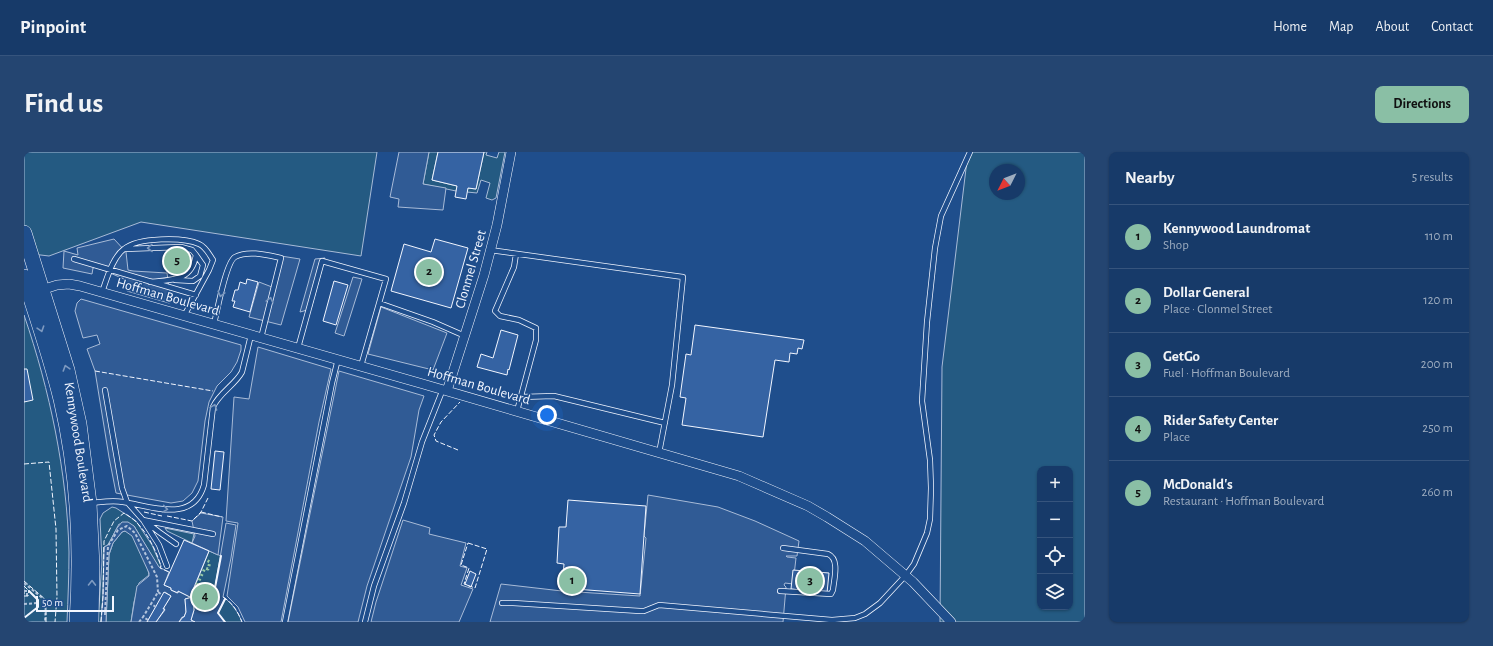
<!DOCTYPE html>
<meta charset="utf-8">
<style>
:root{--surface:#173a69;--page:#244571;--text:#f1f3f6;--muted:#9eadc0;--line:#36547d;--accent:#8abfa5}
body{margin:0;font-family:"Alegreya Sans",sans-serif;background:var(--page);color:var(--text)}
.controls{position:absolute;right:12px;bottom:12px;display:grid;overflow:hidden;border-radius:8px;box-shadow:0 1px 3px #0004}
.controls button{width:36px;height:36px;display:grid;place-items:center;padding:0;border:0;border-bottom:1px solid var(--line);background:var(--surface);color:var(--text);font:20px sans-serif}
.compass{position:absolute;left:965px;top:12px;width:36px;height:36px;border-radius:50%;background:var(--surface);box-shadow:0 1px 3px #0004;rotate:228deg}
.scale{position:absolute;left:12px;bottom:10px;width:78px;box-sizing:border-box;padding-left:4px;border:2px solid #f2f6ff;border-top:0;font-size:11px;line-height:14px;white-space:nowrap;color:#f2f6ff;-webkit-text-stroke:3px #1f4e8c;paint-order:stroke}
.you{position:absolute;left:523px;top:263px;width:14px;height:14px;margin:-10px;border:3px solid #fff;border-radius:50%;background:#1a73e8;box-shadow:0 0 0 6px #1a73e833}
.badge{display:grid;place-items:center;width:26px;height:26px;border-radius:50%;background:var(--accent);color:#111;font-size:13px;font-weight:700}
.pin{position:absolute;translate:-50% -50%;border:2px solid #fff;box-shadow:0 1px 4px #0006}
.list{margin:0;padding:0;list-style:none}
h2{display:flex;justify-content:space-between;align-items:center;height:52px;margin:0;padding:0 16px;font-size:17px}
h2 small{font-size:13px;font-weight:400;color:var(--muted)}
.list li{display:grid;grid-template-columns:26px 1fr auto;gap:12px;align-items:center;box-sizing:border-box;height:64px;padding:0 16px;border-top:1px solid var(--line)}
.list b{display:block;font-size:15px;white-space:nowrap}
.list p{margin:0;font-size:13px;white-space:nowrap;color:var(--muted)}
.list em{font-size:13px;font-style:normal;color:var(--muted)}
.icon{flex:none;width:22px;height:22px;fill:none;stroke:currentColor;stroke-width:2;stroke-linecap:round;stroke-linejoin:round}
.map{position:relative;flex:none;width:1061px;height:470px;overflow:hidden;border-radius:8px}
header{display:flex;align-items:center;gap:24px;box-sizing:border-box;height:56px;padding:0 20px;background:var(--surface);border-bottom:1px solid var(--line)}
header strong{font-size:19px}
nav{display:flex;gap:22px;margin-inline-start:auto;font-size:14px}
.intro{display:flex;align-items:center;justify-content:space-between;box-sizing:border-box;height:96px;padding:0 24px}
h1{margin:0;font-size:28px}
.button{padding:10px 18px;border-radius:8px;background:var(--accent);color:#111;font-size:14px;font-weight:700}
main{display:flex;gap:24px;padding:0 24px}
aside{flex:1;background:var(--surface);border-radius:8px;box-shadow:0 1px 3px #0004}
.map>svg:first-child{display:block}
</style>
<header>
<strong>Pinpoint</strong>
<nav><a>Home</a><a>Map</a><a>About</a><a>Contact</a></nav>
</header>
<div class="intro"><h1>Find us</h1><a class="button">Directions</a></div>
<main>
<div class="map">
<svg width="1061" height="470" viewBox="0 0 1061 470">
<rect width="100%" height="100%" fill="#1f4e8c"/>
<path fill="#245a82" stroke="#a8bbd7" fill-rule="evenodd" d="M0 0H353L337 104 117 70 25 104 0 101Z
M405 0H414L408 28 433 34 432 39 399 32Z
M460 0H463L462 3 473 6 475 0H481L472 46 468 48 462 46 466 31 457 28 453 41 443 40 444 36 452 37Z
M944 0H1061V470H916L918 215ZM971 18H995V42H971ZM1016 317H1046V455H1016Z
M0 163C26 239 43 320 45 400 45 423 44 447 43 470H0Z
M88 355 92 356 112 369 128 393 137 414 136 416H135L110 374 95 372 84 393 80 395 79 444 77 470H74L78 409 76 367 79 361Z
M141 376 170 382 168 391 143 379Z
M101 379C104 380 106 381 109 384 114 392 124 414 125 423L115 431 110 450 107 470H82L85 403 89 391 98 380Z
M185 399 197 404 190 441 171 434Z
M201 446C209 453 214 460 218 470H201L194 461Z"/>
<path fill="#305b95" stroke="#a8bbd7" d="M375 0H405L399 32 422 36 419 58 374 55 375 47 366 45Z
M90 87 102 100 104 118 109 119 143 121 147 150 145 151 103 139 100 127 72 115 69 116 68 122 39 116 40 99 54 103 53 96Z
M257 104 276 107 257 173 225 165 235 130 248 135Z
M301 106 287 157 276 160 291 107Z
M329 125 338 127 320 184 311 181Z
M57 147 217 193V198L213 210 207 220 193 234 185 250 181 269 174 329 168 341 159 349 147 351 92 341 85 305 71 219 63 197 76 192 73 183 59 186 51 159 53 151Z
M357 155 423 181 409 218 344 202Z
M234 195 307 217 295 270 257 470H221L214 455 203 444 214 371 202 369 210 245 225 247Z
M315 219 400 244 395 258 387 305 343 434 334 470H264Z
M624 343 694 355 731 369 775 389 773 404H762L763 405 772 406 769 432 761 431 760 433 762 435 759 470H466L477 432 538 439 616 444 622 386 620 384Z
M177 361 199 365 194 403 168 391 171 384 168 369Z
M379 368 406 376 405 382 442 391 436 414 443 416 437 433 449 437 435 470H347L352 450Z
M98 370H104L110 374 135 415 145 420 140 433 147 436V438L153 441 154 439 166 445 171 434 190 441 202 371 212 373 207 406 199 445 201 446 194 461 201 470H170L167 468 170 458 168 445 161 447 162 460 160 465H158L155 470H132L141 458 139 457 147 444 141 440 123 470H107L113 434 125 424V421L108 384 101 379 98 380 89 391 85 402 82 470H77L79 444 80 395 84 393 93 376Z"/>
<path fill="#3563a3" stroke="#f2f6ff" d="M414 0H460L452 37 444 36 442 47 431 45 433 34 408 28Z
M411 87 444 96 427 156 367 139 380 92 407 100Z
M223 127 234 130 226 160 209 155 211 149H208L211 138H214L216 130 222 132Z
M310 129 324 133 312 173 299 169Z
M671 173 780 188 778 197 774 196 773 202 766 201 765 210 751 208 739 285 658 273 662 246 656 245 662 202 667 203Z
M477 178 494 183 485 218 484 217 483 223 453 215 457 202 469 206Z
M0 217H3L9 248 0 250Z
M191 299 200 300 196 338 187 337Z
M544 348 622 354 616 442 538 436 540 412 533 411 535 375H542Z
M160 388 185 399 166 445 154 439V441L147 438V436L140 433Z
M769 418 805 421 803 441 767 437Z
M446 419 452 422 447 435 441 432Z
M140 440 147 444 139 457H141L132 470H123Z
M180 440 185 442 182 450 177 448Z
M169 445 170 458 167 468 171 470H155L159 465H160L162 460 161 447Z"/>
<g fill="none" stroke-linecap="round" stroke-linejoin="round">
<g stroke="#f2f6ff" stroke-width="6">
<path id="service" d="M101 97 157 95 168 98 172 103C168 129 148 128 126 130
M466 98 659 125 648 233 635 301
M492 102 490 115 471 159 476 164 495 168 512 176V188L493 259
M50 107 172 143
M151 128 169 129 176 124 179 113 172 103
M78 140C83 127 88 106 100 97 114 85 160 85 175 92 182 95 185 102 189 108L185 118 160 164
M355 151 409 170 441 184
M190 172C193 160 202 110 211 105 224 98 243 103 257 106L237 186
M274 196 298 109 362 127 337 214
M81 238 98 336 103 350 119 368 135 393 143 414
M497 245 530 244 641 271
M67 351C78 350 88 348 99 350 127 354 169 372 180 333L189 255C195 241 211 233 218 220L227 183
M119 368 189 382
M122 370 135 380 152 392
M756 439 807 442 809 438C810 427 816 407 804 402L759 396
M478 451H489L616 459H620L635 453 808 468 831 466 841 462 856 451 882 423 890 412 903 381 906 367 907 336 906 308 898 249 903 170 911 96 917 64 946 0
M261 470 308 231 314 207
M341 470 350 434 380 351 398 290 419 237"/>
</g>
<g stroke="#f2f6ff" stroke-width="10">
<path id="minor" d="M14 139 33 133 45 132 56 134 399 232 715 324 784 354 803 365 841 389 889 430 927 470
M423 239 460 123 473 73 487 0"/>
</g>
<g stroke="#f2f6ff" stroke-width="16">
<path id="primary" d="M0 81 43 218 55 272 65 351 68 414 67 470
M0 125C13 165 27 206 37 247 54 319 58 396 53 470"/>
</g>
<path stroke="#b3c4dc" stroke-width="2" stroke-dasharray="3 2" stroke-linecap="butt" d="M0 431 22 449 21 470
M0 439H3V443H0
M0 452 14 451
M132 455 127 452 134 440 138 443
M81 463 84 394 94 378 103 374 111 381 133 425 134 440
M124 468 119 465 127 452
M115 470 119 465"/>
<use href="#service" stroke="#1f4e8c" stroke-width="4.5"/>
<use href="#minor" stroke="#1f4e8c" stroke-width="9"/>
<use href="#primary" stroke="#1f4e8c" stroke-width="15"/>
<path stroke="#97c8a6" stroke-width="3" stroke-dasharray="2 3" stroke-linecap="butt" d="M173 433 181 416 184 417 186 410 182 408"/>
<path stroke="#f2f6ff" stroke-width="1" stroke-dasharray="5 2" stroke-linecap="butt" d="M71 219 189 239
M434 298 412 289 410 283 417 270 436 250
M0 312 25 310 32 377 33 445 31 470
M120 360 138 364
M177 360 198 365
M143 364 168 369 177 360 184 346
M444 391 463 397 451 436 440 432 445 416 437 413Z
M0 429 22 448V451
M0 434 5 439
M171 434 190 441
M0 441H1
M0 444H4L5 438
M199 445C209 451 214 460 218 470
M22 470V459
M77 470 79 444 80 389 90 369 100 361C119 371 131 395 137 414L136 416 145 420"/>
<path stroke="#f2f6ff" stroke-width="2" d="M190 441 197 404
M201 447 194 461 201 470
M0 466 14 455V448L5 439"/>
</g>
<defs><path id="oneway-chevron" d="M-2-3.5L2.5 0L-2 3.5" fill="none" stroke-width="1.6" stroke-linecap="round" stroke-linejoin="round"/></defs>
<g stroke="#7e9ac0">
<use href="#oneway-chevron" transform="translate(126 96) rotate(179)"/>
<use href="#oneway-chevron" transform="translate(197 142) rotate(104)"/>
<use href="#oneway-chevron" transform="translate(246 148) rotate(-76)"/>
<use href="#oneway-chevron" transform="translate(17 177) rotate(72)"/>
<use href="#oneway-chevron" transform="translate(42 216) rotate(-107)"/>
<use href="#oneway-chevron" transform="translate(190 255) rotate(-70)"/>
<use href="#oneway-chevron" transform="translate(141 357) rotate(9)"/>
<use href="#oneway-chevron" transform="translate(68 431) rotate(-89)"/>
</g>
<g text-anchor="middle" stroke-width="3" stroke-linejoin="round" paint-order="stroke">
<g font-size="14" fill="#f2f6ff" stroke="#1f4e8c">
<text transform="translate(446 117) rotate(-74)" y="5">Clonmel Street</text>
<text transform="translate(144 144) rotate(16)" y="5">Hoffman Boulevard</text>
<text transform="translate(455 233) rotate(16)" y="5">Hoffman Boulevard</text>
<text transform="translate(55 290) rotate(81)" y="5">Kennywood Boulevard</text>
</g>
</g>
</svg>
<div class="controls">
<button>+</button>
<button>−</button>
<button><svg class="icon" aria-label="locate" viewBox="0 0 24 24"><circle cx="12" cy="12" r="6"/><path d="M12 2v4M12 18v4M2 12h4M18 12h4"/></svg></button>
<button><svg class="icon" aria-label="layers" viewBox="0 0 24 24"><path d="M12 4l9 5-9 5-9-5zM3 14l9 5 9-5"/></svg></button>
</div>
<svg class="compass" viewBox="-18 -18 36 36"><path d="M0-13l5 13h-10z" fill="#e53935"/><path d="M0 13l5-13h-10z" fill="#9eadc0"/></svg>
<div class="scale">50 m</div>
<div class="you"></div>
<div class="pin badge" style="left:548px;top:429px">1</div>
<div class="pin badge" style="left:405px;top:120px">2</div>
<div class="pin badge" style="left:786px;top:429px">3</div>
<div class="pin badge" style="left:181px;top:445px">4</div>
<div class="pin badge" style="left:153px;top:109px">5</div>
</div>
<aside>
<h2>Nearby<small>5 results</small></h2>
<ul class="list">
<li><span class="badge">1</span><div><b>Kennywood Laundromat</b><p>Shop</p></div><em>110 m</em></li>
<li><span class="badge">2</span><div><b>Dollar General</b><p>Place · Clonmel Street</p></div><em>120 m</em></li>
<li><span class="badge">3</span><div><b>GetGo</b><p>Fuel · Hoffman Boulevard</p></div><em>200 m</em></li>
<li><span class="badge">4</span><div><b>Rider Safety Center</b><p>Place</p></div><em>250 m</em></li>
<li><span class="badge">5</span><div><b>McDonald's</b><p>Restaurant · Hoffman Boulevard</p></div><em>260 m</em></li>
</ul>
</aside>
</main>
